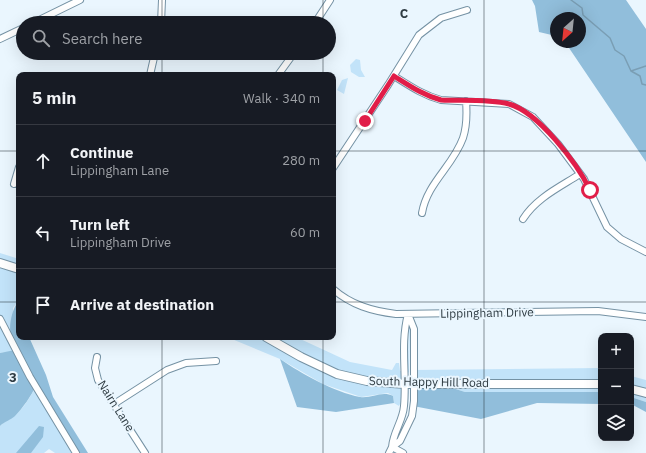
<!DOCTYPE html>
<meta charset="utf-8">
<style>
:root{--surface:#171b24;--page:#242831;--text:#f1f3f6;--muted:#9ea1a6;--line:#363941}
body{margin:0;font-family:"IBM Plex Sans",sans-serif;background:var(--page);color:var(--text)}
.controls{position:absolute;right:12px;bottom:12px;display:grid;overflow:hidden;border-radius:8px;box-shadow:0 4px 16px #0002}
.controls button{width:36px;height:36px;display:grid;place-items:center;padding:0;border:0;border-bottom:1px solid var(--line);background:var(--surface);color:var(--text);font:20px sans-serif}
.compass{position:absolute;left:550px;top:12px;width:36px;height:36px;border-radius:50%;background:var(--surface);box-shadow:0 4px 16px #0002;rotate:207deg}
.stop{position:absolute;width:12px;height:12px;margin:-9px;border:3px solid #e11d48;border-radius:50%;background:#fff}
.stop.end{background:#e11d48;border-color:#fff;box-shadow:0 1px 4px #0008}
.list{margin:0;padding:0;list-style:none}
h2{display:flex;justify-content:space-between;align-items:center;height:52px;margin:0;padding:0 16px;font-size:17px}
h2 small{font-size:13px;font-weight:400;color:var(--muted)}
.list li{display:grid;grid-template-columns:26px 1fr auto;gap:12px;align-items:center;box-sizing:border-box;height:72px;padding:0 16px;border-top:1px solid var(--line)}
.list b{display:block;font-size:15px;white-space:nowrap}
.list p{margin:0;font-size:13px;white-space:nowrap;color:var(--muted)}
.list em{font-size:13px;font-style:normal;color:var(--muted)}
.icon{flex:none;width:22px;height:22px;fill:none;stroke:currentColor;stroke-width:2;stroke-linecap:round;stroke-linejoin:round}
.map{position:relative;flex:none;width:646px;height:453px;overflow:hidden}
.search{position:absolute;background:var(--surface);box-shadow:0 4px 16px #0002;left:16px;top:16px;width:320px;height:44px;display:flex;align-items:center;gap:10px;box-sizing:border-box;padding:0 14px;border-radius:22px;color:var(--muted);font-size:15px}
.panel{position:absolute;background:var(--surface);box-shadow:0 4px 16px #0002;left:16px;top:72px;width:320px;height:268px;border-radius:8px}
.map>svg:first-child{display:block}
</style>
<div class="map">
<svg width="646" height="453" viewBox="0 0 646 453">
<rect width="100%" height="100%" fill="#eaf6fe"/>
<path fill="#c2e3f9" d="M356 59 360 60 361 70 365 77H359L351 72 350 65Z
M348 78 344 94 337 90 342 80Z
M0 253 19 259V300L13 308 15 351 0 353Z
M409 324 410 325 409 373 408 372Z
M227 337H296L350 362 392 370 396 363H399L400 371H404V404H400L399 406 394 403 393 396 388 393 361 397 323 384 280 359Z
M601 368V392H465L440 384H414V370Z
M631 376 646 380V402L631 397Z
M35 387 76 453H55L49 449 44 453H0V426C4 422 8 420 13 417 20 413 33 394 35 387Z"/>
<path fill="#91bedb" d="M532 0H626L646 29V162L565 42H580V18H556V36L539 32 535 6Z
M19 300V337H29L46 375 53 397 88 453H76L35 387C32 395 22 409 15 416 11 420 5 421 0 426V353L15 350C7 335 9 314 19 300Z
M280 359C302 374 334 392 360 397 371 399 382 390 393 396L394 403 336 412 297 407Z
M414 384H440L465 392H601V404L537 403 481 419 413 406Z
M631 397 646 402V412L631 404Z
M39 426 44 427 43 437 31 453H16Z"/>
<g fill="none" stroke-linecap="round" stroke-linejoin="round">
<path stroke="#7a9eb4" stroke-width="1.5" d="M571 0 582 8 583 15 610 38 615 50 624 56 631 71 640 76 642 84 646 85
M631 71 646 66"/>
<g stroke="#7592a4" stroke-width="8">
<path id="minor" d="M33 23 80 0
M161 23 162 0
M315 23 330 0
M0 39 23 28
M150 75 155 53
M278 75 294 53
M394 76C410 86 423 95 441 100L509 104 533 117 558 144 584 179 607 227 621 239 646 252
M333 168 388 85 419 35 441 18 467 10
M14 184 19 167
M422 213C427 183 453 166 463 138 467 126 467 114 466 101
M523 219C536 198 560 187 580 174
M333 289C351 305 372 311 396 314L598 311 646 317
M408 314 414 329V401L412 416 400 441 392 447C393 432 403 421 404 406 407 375 400 344 408 314Z
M0 319 30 377 76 453
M97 357 95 368 98 380 145 453
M114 404 167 370 186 363 216 361
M389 453 392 447 403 453"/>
</g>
<g stroke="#7592a4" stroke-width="10">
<path id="tertiary" d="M0 263 19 269
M266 337 301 357 337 374 367 381 405 384H601
M631 389 646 393"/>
</g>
<use href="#minor" stroke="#fff" stroke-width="6"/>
<use href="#tertiary" stroke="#fff" stroke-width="8"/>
</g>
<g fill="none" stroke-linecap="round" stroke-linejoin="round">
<path stroke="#e11d48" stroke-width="5" d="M365 121 394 76C410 86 423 95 441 100 463 101 488 99 509 104 538 112 577 163 590 190"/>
</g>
<path fill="none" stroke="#2e3b42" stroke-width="1" stroke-opacity="0.55" d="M162 0V23M323 0V23M484 0V453M162 53V75M323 53V75M0 151H19M333 151H646M0 302H19M333 302H646M162 337V453M323 337V453"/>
<g text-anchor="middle" stroke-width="4" stroke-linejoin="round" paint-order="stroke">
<g font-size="12" fill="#2e3b42" stroke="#eaf6fe">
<text transform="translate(487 313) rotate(-1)" y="4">Lippingham Drive</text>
<text transform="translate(429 382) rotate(1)" y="4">South Happy Hill Road</text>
<text transform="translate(116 406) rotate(58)" y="4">Nairn Lane</text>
</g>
</g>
<g font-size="13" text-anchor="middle" font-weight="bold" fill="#2e3b42" stroke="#eaf6fe" stroke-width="4" stroke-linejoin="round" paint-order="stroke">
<text x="404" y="18">C</text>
<text x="13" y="382">3</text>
</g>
</svg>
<div class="controls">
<button>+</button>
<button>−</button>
<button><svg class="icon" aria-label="layers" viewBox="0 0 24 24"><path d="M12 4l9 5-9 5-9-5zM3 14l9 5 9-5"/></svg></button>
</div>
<svg class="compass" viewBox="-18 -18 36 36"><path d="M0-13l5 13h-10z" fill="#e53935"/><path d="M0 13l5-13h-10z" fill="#9ea1a6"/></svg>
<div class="stop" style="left:590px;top:190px"></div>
<div class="stop end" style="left:365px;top:121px"></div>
<div class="search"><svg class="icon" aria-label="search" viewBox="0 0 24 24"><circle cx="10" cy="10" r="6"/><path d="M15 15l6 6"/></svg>Search here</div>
<section class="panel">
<h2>5 min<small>Walk · 340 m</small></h2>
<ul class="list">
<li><svg class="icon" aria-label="ahead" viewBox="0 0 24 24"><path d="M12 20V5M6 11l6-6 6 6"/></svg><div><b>Continue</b><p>Lippingham Lane</p></div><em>280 m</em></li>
<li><svg class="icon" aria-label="left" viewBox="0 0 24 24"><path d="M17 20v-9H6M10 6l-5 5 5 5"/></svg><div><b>Turn left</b><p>Lippingham Drive</p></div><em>60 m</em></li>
<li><svg class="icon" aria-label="arrive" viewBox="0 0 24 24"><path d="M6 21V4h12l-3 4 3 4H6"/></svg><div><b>Arrive at destination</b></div></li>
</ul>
</section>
</div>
